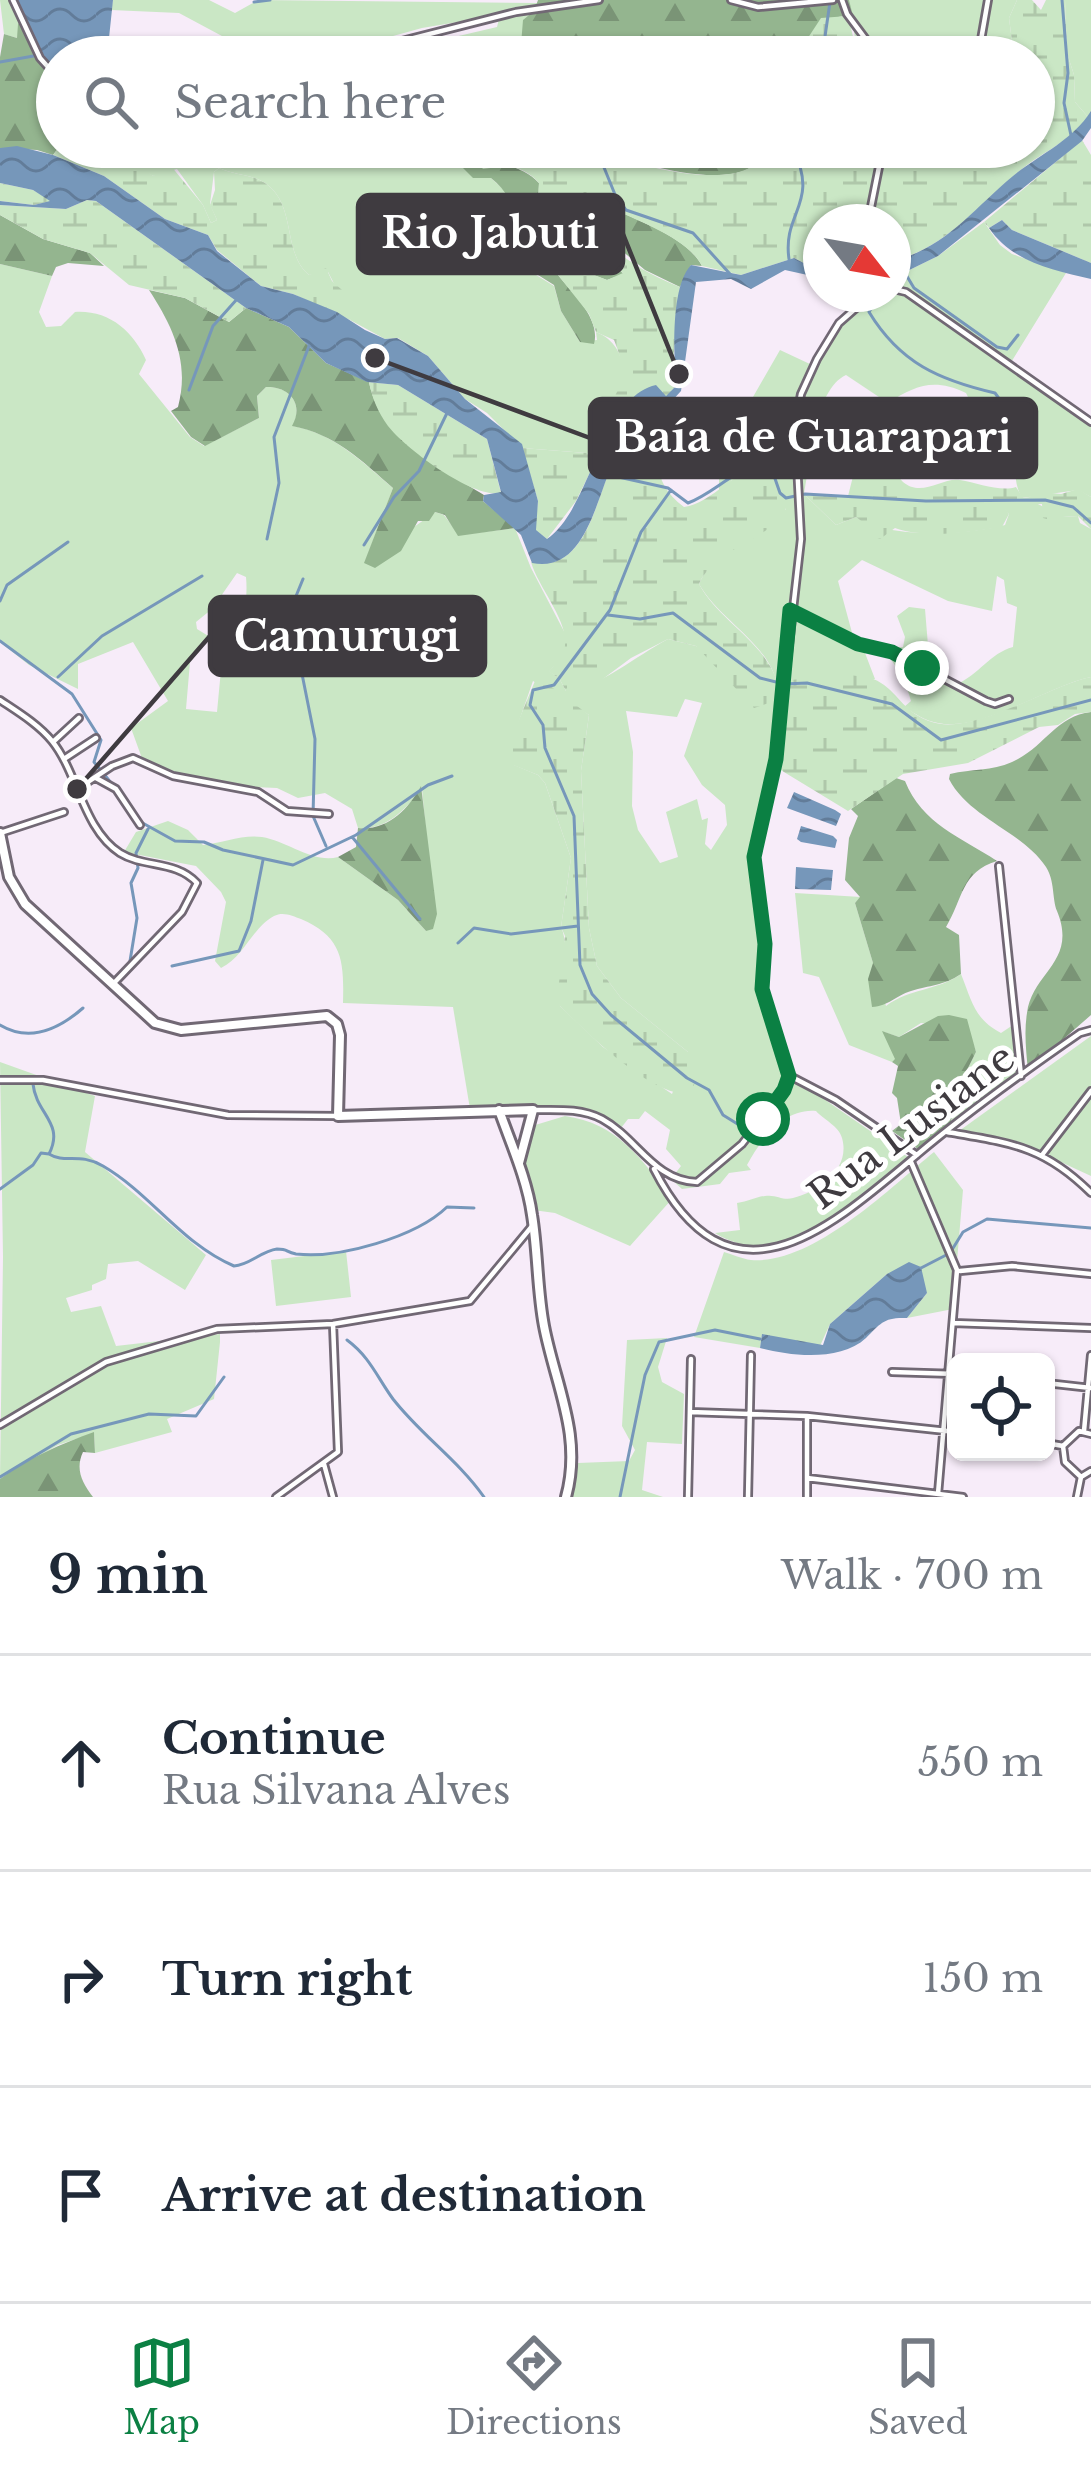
<!DOCTYPE html>
<meta charset="utf-8">
<style>
:root{--surface:#fff;--page:#f2f2f3;--text:#1f2937;--muted:#747a83;--line:#e0e1e3;--accent:#0b8043}
body{margin:0;font-family:"Libre Baskerville",serif;background:var(--page);color:var(--text)}
.controls{position:absolute;right:36px;bottom:36px;display:grid;overflow:hidden;border-radius:18px;box-shadow:0 3px 9px #0004}
.controls button{width:108px;height:108px;display:grid;place-items:center;padding:0;border:0;border-bottom:3px solid var(--line);background:var(--surface);color:var(--text);font:60px sans-serif}
.compass{position:absolute;left:803px;top:204px;width:108px;height:108px;border-radius:50%;background:var(--surface);box-shadow:0 3px 9px #0004;rotate:121deg}
.stop{position:absolute;width:36px;height:36px;margin:-27px;border:9px solid #0b8043;border-radius:50%;background:#fff}
.stop.end{background:#0b8043;border-color:#fff;box-shadow:0 3px 12px #0008}
.list{margin:0;padding:0;list-style:none}
h2{display:flex;justify-content:space-between;align-items:center;height:156px;margin:0;padding:0 48px;font-size:51px}
h2 small{font-size:39px;font-weight:400;color:var(--muted)}
.list li{display:grid;grid-template-columns:78px 1fr auto;gap:36px;align-items:center;box-sizing:border-box;height:216px;padding:0 48px;border-top:3px solid var(--line)}
.list b{display:block;font-size:45px;white-space:nowrap}
.list p{margin:0;font-size:39px;white-space:nowrap;color:var(--muted)}
.list em{font-size:39px;font-style:normal;color:var(--muted)}
.icon{flex:none;width:66px;height:66px;fill:none;stroke:currentColor;stroke-width:2;stroke-linecap:round;stroke-linejoin:round}
.map{position:relative;flex:none;width:1091px;height:1497px;overflow:hidden}
.search{position:absolute;background:var(--surface);box-shadow:0 3px 9px #0004;left:36px;right:36px;top:36px;height:132px;display:flex;align-items:center;gap:30px;box-sizing:border-box;padding:0 42px;border-radius:66px;color:var(--muted);font-size:45px}
.sheet{height:804px;background:var(--surface)}
nav{display:flex;justify-content:space-around;align-items:center;box-sizing:border-box;height:168px;border-top:3px solid var(--line);background:var(--surface);font-size:33px;color:var(--muted)}
nav a{display:grid;justify-items:center;gap:6px}
nav .on{color:var(--accent)}
.map>svg:first-child{display:block}
</style>
<div class="map">
<svg width="1091" height="1497" viewBox="0 0 1091 1497">
<defs>
<pattern id="forest-firs" width="22" height="20" patternUnits="userSpaceOnUse" patternTransform="scale(3)"><rect width="22" height="20" fill="#94b58f"/><path d="M5 1l3.5 6h-7zM16 11l3.5 6h-7z" fill="#7a9476"/></pattern>
<pattern id="wetland-marsh" width="20" height="14" patternUnits="userSpaceOnUse" patternTransform="scale(3)"><rect width="20" height="14" fill="#cae7c5"/><path d="M1 5h8M5 5V1M11 12h8M15 12V8" fill="none" stroke="#afc7aa"/></pattern>
<pattern id="water-waves" width="16" height="10" patternUnits="userSpaceOnUse" patternTransform="scale(3)"><rect width="16" height="10" fill="#7697ba"/><path d="M0 5q4-4 8 0t8 0" fill="none" stroke="#627c99"/></pattern>
</defs>
<rect width="100%" height="100%" fill="#f7ecf9"/>
<path fill="#cae7c5" fill-rule="evenodd" d="M0 0H16L24 17 17 38 4 34Z
M113 0H209L235 13 258 0 539 3 524 29 520 57H369L497 27 500 15 422 28 317 57H261L179 13 111 10Z
M849 0H1017L1009 18 1014 57H858Z
M1065 0H1091V111L1088 117 1075 102 1074 75 1067 53Z
M140 147H430L491 178 506 192 517 214 528 270 554 286 561 311 580 342 597 340 596 332C624 343 630 375 615 401 610 410 601 417 596 425L605 441 599 454 522 448 487 413 465 399 428 356 398 338 385 339 350 320 352 318 328 272 309 275C282 253 297 204 265 183 252 174 233 175 219 168L214 172 210 204 217 220 211 223 203 205 177 169 153 176 135 165Z
M984 222 1000 245 1012 254 1066 273 1010 364 1091 418V497L1078 490 1022 498C1009 476 1020 450 1013 425 974 422 984 429 966 393 934 378 916 385 888 403L846 375C814 390 811 461 804 494L836 525 856 517C885 539 969 535 1005 525L1009 514 1000 504 1036 503 1063 517 1078 516 1080 523 1091 529V677C1048 686 982 732 938 723 926 721 915 714 904 707L911 701C905 679 896 664 881 648L903 647 905 637 897 616 909 607 925 609 930 670 955 685C979 675 990 653 1013 647L1017 607 1007 603 1004 580 997 576 992 611 948 601 862 560 838 581 854 640 865 653 875 679 786 684 779 769 756 835 754 873 762 993 789 1067 791 1080 821 1097 908 1157C859 1201 783 1276 715 1233L740 1230 737 1203C748 1202 755 1197 765 1196 776 1194 783 1201 793 1198 819 1192 851 1169 842 1138 839 1126 824 1120 816 1111 784 1108 761 1139 747 1165L751 1170 729 1173 720 1184 682 1189 671 1179 681 1166 666 1149 670 1130 645 1111 639 1119H628L621 1128 584 1110 470 1109 453 1007 343 1003C344 961 343 937 301 919 293 916 283 911 274 916 252 928 244 957 221 968L215 961 226 902 221 892 196 866 124 852 136 832 168 821 188 830 203 845C221 843 244 834 262 837 287 841 314 864 338 857L398 900 426 931 433 906 422 789C405 809 388 830 358 828L352 809 325 793 298 798 277 788 208 785 144 764 131 728 168 701 133 642 78 664V689L29 665 0 642V264L52 276 39 312 46 327 61 326 75 312C109 310 133 331 146 360L139 374 190 437 204 446 259 418 257 396 266 387C289 386 304 403 293 426 335 434 361 461 393 488L365 562 435 512 444 515 459 535 515 528 531 568 568 639 565 657 549 671 559 678 566 691C604 685 634 657 668 639L696 646 778 694C777 647 720 622 699 584 714 548 762 538 786 509L777 470 768 465 732 480 719 493V467L726 444 780 350 812 365 857 300 866 294H893V278L938 256ZM237 573 246 577C249 608 237 622 258 653L222 659 217 712 186 709 190 662 210 637 197 629 196 622 212 609ZM533 681 589 715 581 771 589 928 597 966 621 998 688 1052 672 1094 603 1047 560 1006C559 982 571 948 561 927L571 858 545 783 538 775 514 765 518 724ZM685 699 702 703 684 756 702 785 725 805 727 825 711 850 705 844 708 818 702 820 697 799 666 812 678 857 660 863 638 830 632 806 633 752 626 711 677 717Z
M795 893 861 897 855 903 886 1006C910 988 937 991 961 974 972 1001 974 1019 1001 1033L1013 1025 1017 1076 950 1128 961 1082 976 1052 968 1028 921 1023 899 1037 884 1032 896 1059 892 1062 849 1045 819 977 803 973Z
M1091 1036V1176L1037 1151 959 1131Z
M0 1062 95 1096 85 1152 206 1255 185 1290 138 1261 108 1264 106 1279 92 1285V1290L66 1298 71 1312 101 1306 116 1346 220 1334V1342L214 1399 167 1419 172 1432 95 1453 94 1433 58 1445 0 1479 3 1257Z
M565 1116C617 1123 642 1159 672 1199L630 1246 555 1213 533 1210C528 1184 518 1149 532 1126Z
M934 1152 963 1190 953 1309 907 1318 927 1293 887 1274 830 1324 820 1346 762 1335 760 1348 694 1337 724 1252C732 1254 742 1259 751 1260 812 1265 889 1189 934 1152Z
M346 1251 351 1297 276 1306 271 1260Z
M667 1338 658 1367 662 1382 684 1394 682 1444 647 1442 642 1490 663 1497H568L578 1463 629 1461 635 1450 622 1426 627 1340Z"/>
<path fill="url(#forest-firs)" d="M538 0H849L853 16C817 16 821 28 800 50L775 57H520L523 20 534 11Z
M24 17 57 81 59 147 53 155 37 150 0 148V57L4 34 17 38 18 24Z
M430 147H463L470 158C494 162 521 164 539 183L538 210 574 203C584 232 600 256 624 274L607 280 561 263 558 275C573 294 601 319 594 344L580 342 561 311 554 285 522 265C527 235 515 196 491 178H473L453 158Z
M601 147H764C759 200 630 165 601 147Z
M600 206 610 207C638 221 687 237 702 266L691 265 680 287 645 270 597 230 595 214Z
M0 215 43 239 90 253 104 266 68 263 56 267 52 276 0 264Z
M149 290 185 298 229 322 246 308 289 327 326 363 369 382C380 439 439 467 484 495L483 501 515 528 458 536 445 515 435 512 429 521H418L401 551 375 568 364 563 393 488C361 460 335 434 292 426 305 403 288 386 266 387L257 396 259 418 205 446 191 437 171 411 178 407C190 362 173 327 149 290Z
M1091 712V1015L1028 1070C1026 1051 1024 1031 1027 1013 1032 972 1078 962 1057 911 1052 899 1055 881 1046 867 1022 831 969 818 949 779L950 774C974 768 995 772 1018 759 1046 744 1057 716 1091 712Z
M896 778 905 781C922 824 961 837 997 861 961 872 963 899 946 927L959 935 961 974C943 986 930 985 911 991 895 996 889 1006 872 1007L868 979 873 963 855 903 860 897 845 880 849 838 858 816 851 809Z
M421 786 437 914 433 929 426 931 398 900 338 857 356 847 358 828C387 831 408 810 421 786Z
M949 1015 967 1019 976 1052 961 1082 947 1137 939 1136 933 1146 918 1149 892 1131 901 1124 897 1098 892 1093 898 1066 892 1062 895 1059 882 1031 899 1037 938 1016Z
M94 1432 95 1453 83 1452C75 1469 82 1483 93 1497H0V1479C28 1458 61 1444 94 1432Z"/>
<path fill="url(#wetland-marsh)" d="M1017 0H1032L1041 10 1046 0H1065L1067 53 1074 75 1075 102 1088 117C1071 141 1044 151 1022 169 979 203 949 247 893 261V222H821V272L794 258 741 275 702 266C687 237 638 222 610 207L600 206 595 222C606 252 651 276 680 287L673 363 676 386 666 397 626 407 605 441 595 426C618 393 631 380 614 340L596 332 589 314 558 275 561 262 607 280 623 273 600 256 574 204 545 212 537 209 539 183C522 164 505 165 483 169L463 147C506 147 553 142 595 147 607 148 618 157 630 161 660 171 759 193 764 147H920L939 166 960 147H1034V57H1014L1009 18Z
M848 16 858 57H775L800 50 821 18Z
M1082 140 1091 155V263L1012 230 1002 220 989 228 984 222Z
M59 147C81 147 96 155 118 149L153 176 171 166 203 205 211 223 217 220 210 205 215 190 214 172 219 168C233 175 252 174 265 183 297 204 282 253 309 275L326 268 332 281 361 307V313L350 320 293 294 261 286 217 250 208 235 165 219 104 176 53 155Z
M0 183 33 190 52 201 34 205 0 201Z
M87 200 96 201 246 308 229 322 185 298 129 285 90 253 43 239 0 215V205L66 209Z
M369 382 398 385 487 439 501 493C473 499 406 449 388 426 378 412 372 398 369 382Z
M652 403 662 404 674 419C654 452 650 482 684 507 717 503 746 453 777 470 780 481 788 496 786 508 781 534 714 548 699 584 719 622 770 644 779 689L775 701 754 708 696 646 668 639 631 658 592 687 594 692 576 696 566 691 559 678 548 671C591 642 541 597 531 562 587 575 596 496 614 460 625 440 638 421 652 403Z
M862 441 885 446C890 457 894 474 903 482 922 498 942 477 960 480 978 483 1000 492 1016 487L1023 498 1030 497 1032 491 1061 494 1078 489 1091 497V529L1078 516 1063 517 1059 522 1043 518 1042 504H1002L1009 514 1002 527C971 532 925 539 895 528L880 539 872 536 868 526 856 517 836 525 804 494 848 496Z
M522 448 599 454 576 501 547 539 535 530 538 501Z
M846 674C857 677 872 676 881 683 900 695 904 713 932 722 973 736 1050 685 1091 677V712L1075 714 1058 725 1039 727 968 763 903 774 848 811 779 769 786 684 791 680Z
M537 676 589 715 581 771 589 928 597 966 621 998 688 1052 699 1070 697 1081 687 1094C649 1094 587 1033 560 1006L557 998 565 936 561 927 571 858 545 783 538 775 513 765 509 755 511 739Z"/>
<path fill="url(#water-waves)" d="M16 0H113L107 57H57V73L44 59Z
M1091 111V128L1082 141 938 256 893 278V261C946 248 973 209 1013 176 1040 154 1072 141 1091 111Z
M17 146 53 155 104 176 165 219 208 235 217 251 261 286 293 294 337 312 365 330 385 339 397 338 428 356 465 399 522 444 538 501 536 530 547 539C592 508 601 397 656 385L666 396 676 386C674 357 670 287 691 265L741 275 794 258 821 272V278L785 270 751 289 731 279 696 282 681 391 671 402 651 404C638 422 624 440 614 461 596 497 586 574 532 563L521 535 483 501 484 495 501 492 487 439 398 385 367 382 326 363 289 327 246 308 96 201 87 200 66 209 0 205V201L34 205 50 201 33 190 0 183V148Z
M1002 220 1012 230 1091 263V279C1053 270 1012 262 989 228Z
M794 792 835 810 841 814 836 826 787 808Z
M801 826 833 836 837 840 835 848 801 842 797 839Z
M796 867 833 870 831 890 795 889Z
M909 1262 921 1267 927 1293 907 1318C884 1317 881 1323 866 1338 840 1362 790 1356 760 1348L762 1334 823 1345 830 1324 887 1274Z"/>
<g fill="none" stroke-linecap="round" stroke-linejoin="round">
<path stroke="#7697ba" stroke-width="3" d="M1062 0 1068 73 1064 103 1072 140
M254 2 270 0
M822 57 830 2
M0 62 39 55
M519 147 555 154 578 150 591 154 603 165 616 197 626 210 693 233 730 274
M789 259C782 211 821 204 792 147
M905 273 914 288 997 347 1007 349 1018 335
M880 294 869 312C900 363 939 380 995 393L1003 404 1016 405 1019 438
M189 390 213 326 238 298
M605 474 668 488 688 503C715 493 734 468 764 465L772 470 780 493 786 498 805 494 926 501 1045 500 1073 507 1091 523
M671 490 641 532 610 610 554 685 533 690 530 705 543 725 545 748 574 816 580 965 592 994 611 1015 687 1078 709 1090 723 1115 744 1128
M267 539 279 483 274 437 309 346
M364 545 394 497 419 471 448 411
M303 579 294 601 293 629 315 739 313 816 326 846
M0 601 7 585 68 542
M608 615 640 619 673 613 760 678 784 684 807 683 892 704 941 740 1091 700
M0 641 72 694 101 740 94 762 112 784
M58 677 102 636 202 576
M139 821 175 841 204 842 223 850 293 865 356 835 428 785 452 776
M353 838 420 919
M458 943 474 928 511 934 578 926
M130 961 137 918 131 883 138 868 136 853 148 829
M172 966 239 951 251 921 263 860
M0 1025C30 1043 59 1029 83 1008
M49 1154C65 1164 79 1152 103 1166 151 1194 182 1244 234 1266 250 1265 261 1251 277 1249 289 1249 285 1252 296 1254 339 1259 416 1237 447 1207L474 1208
M0 1189 33 1165 41 1153 49 1154C65 1123 36 1114 33 1084
M921 1268 950 1253 963 1232 987 1219 1091 1228
M347 1340C370 1357 377 1377 393 1399 421 1435 458 1460 484 1497
M0 1477 71 1434 149 1414 196 1416 224 1377
M620 1497 645 1375 659 1342 715 1330 760 1339"/>
<g stroke="#716874" stroke-width="10">
<path id="street" d="M13 0 40 58 57 77
M731 0 758 7 833 0
M842 0 847 14 879 57
M339 57 516 12 599 0
M978 57 988 0
M868 222 883 147
M893 289 906 292 1091 422
M791 610 858 644 899 655 986 701 995 704 1009 699
M0 700C18 712 38 724 52 741 78 773 83 829 120 853 144 868 176 860 197 883L182 912 114 983
M53 742 79 718
M64 759 96 738
M96 778 116 789 140 825
M77 789 112 766 133 758 173 776 258 792 287 811 329 814
M0 833 64 812
M999 866 1021 1076
M790 1076 836 1100 917 1155
M0 1080H43L228 1115 338 1116
M534 1110C557 1110 581 1108 602 1119 637 1138 654 1181 697 1182L742 1144 784 1090 789 1075 762 989 765 944 754 857 776 759 801 539 795 426 801 394 817 359 839 323 872 294
M947 1132C1011 1143 1044 1146 1091 1193
M1042 1155 1091 1091
M911 1162 957 1270 938 1494
M654 1169C730 1318 829 1229 918 1154 969 1111 1025 1071 1080 1033L1091 1030
M960 1271 1012 1266 1091 1274
M953 1323 1091 1328
M892 1372 956 1374
M1046 1383 1091 1388
M690 1412 807 1416 956 1432
M0 1425 106 1362 217 1329 333 1324 470 1301 533 1225
M1084 1431 1091 1355
M1046 1443 1063 1446
M324 1464 333 1497
M1081 1477 1065 1462 1063 1446 1079 1431 1091 1434
M807 1478 963 1497
M276 1497 338 1452 333 1324
M688 1497 691 1359
M748 1497 751 1355
M807 1497V1416
M1077 1497 1081 1477 1091 1471"/>
</g>
<g stroke="#716874" stroke-width="14">
<path id="secondary" d="M0 833 9 877 25 904 155 1023 181 1030 327 1016 337 1024 340 1035 338 1116 533 1110 519 1163
M499 1110C511 1144 527 1179 532 1215 538 1252 537 1289 544 1326 555 1384 583 1436 566 1497"/>
</g>
<use href="#street" stroke="#fff" stroke-width="4.5"/>
<use href="#secondary" stroke="#fff" stroke-width="8"/>
</g>
<g fill="none" stroke-linecap="round" stroke-linejoin="round">
<path stroke="#0b8043" stroke-width="15" d="M763 1119 784 1090 789 1076 762 989 765 944 754 857 776 759 790 610 858 644 892 652 922 668"/>
</g>
<g text-anchor="middle" stroke-width="10" stroke-linejoin="round" paint-order="stroke">
<g font-size="39" fill="#3f3b40" stroke="#fff">
<text transform="translate(911 1126) rotate(-37)" y="14">Rua Lusiane</text>
</g>
</g>
<path fill="none" stroke="#3f3b40" stroke-width="4.5" d="M679 374L623 234M375 358L590 438M77 789L210 636"/>
<g fill="#3f3b40" stroke="#fff" stroke-width="4.5">
<circle cx="679" cy="374" r="12"/>
<circle cx="375" cy="358" r="12"/>
<circle cx="77" cy="789" r="12"/>
</g>
<g fill="#3f3b40" stroke="#3f3b40" stroke-width="4.5">
<rect x="358" y="195" width="265" height="78" rx="12"/>
<rect x="590" y="399" width="446" height="78" rx="12"/>
<rect x="210" y="597" width="275" height="78" rx="12"/>
</g>
<g font-size="42" text-anchor="middle" font-weight="bold" fill="#fff">
<text x="490" y="248">Rio Jabuti</text>
<text x="813" y="452">Baía de Guarapari</text>
<text x="347" y="651">Camurugi</text>
</g>
</svg>
<div class="controls">
<button><svg class="icon" aria-label="locate" viewBox="0 0 24 24"><circle cx="12" cy="12" r="6"/><path d="M12 2v4M12 18v4M2 12h4M18 12h4"/></svg></button>
</div>
<svg class="compass" viewBox="-18 -18 36 36"><path d="M0-13l5 13h-10z" fill="#e53935"/><path d="M0 13l5-13h-10z" fill="#747a83"/></svg>
<div class="stop" style="left:763px;top:1119px"></div>
<div class="stop end" style="left:922px;top:668px"></div>
<div class="search"><svg class="icon" aria-label="search" viewBox="0 0 24 24"><circle cx="10" cy="10" r="6"/><path d="M15 15l6 6"/></svg>Search here</div>
</div>
<section class="sheet">
<h2>9 min<small>Walk · 700 m</small></h2>
<ul class="list">
<li><svg class="icon" aria-label="ahead" viewBox="0 0 24 24"><path d="M12 20V5M6 11l6-6 6 6"/></svg><div><b>Continue</b><p>Rua Silvana Alves</p></div><em>550 m</em></li>
<li><svg class="icon" aria-label="right" viewBox="0 0 24 24"><path d="M7 20v-9h11M14 6l5 5-5 5"/></svg><div><b>Turn right</b></div><em>150 m</em></li>
<li><svg class="icon" aria-label="arrive" viewBox="0 0 24 24"><path d="M6 21V4h12l-3 4 3 4H6"/></svg><div><b>Arrive at destination</b></div></li>
</ul>
</section>
<nav>
<a class="on"><svg class="icon" aria-label="map" viewBox="0 0 24 24"><path d="M3 6l6-2 6 2 6-2v14l-6 2-6-2-6 2zM9 4v14M15 6v14"/></svg>Map</a>
<a><svg class="icon" aria-label="directions" viewBox="0 0 24 24"><path d="M12 3l9 9-9 9-9-9zM9 14v-3h6M13 9l2 2-2 2"/></svg>Directions</a>
<a><svg class="icon" aria-label="saved" viewBox="0 0 24 24"><path d="M7 4h10v16l-5-4-5 4z"/></svg>Saved</a>
</nav>
